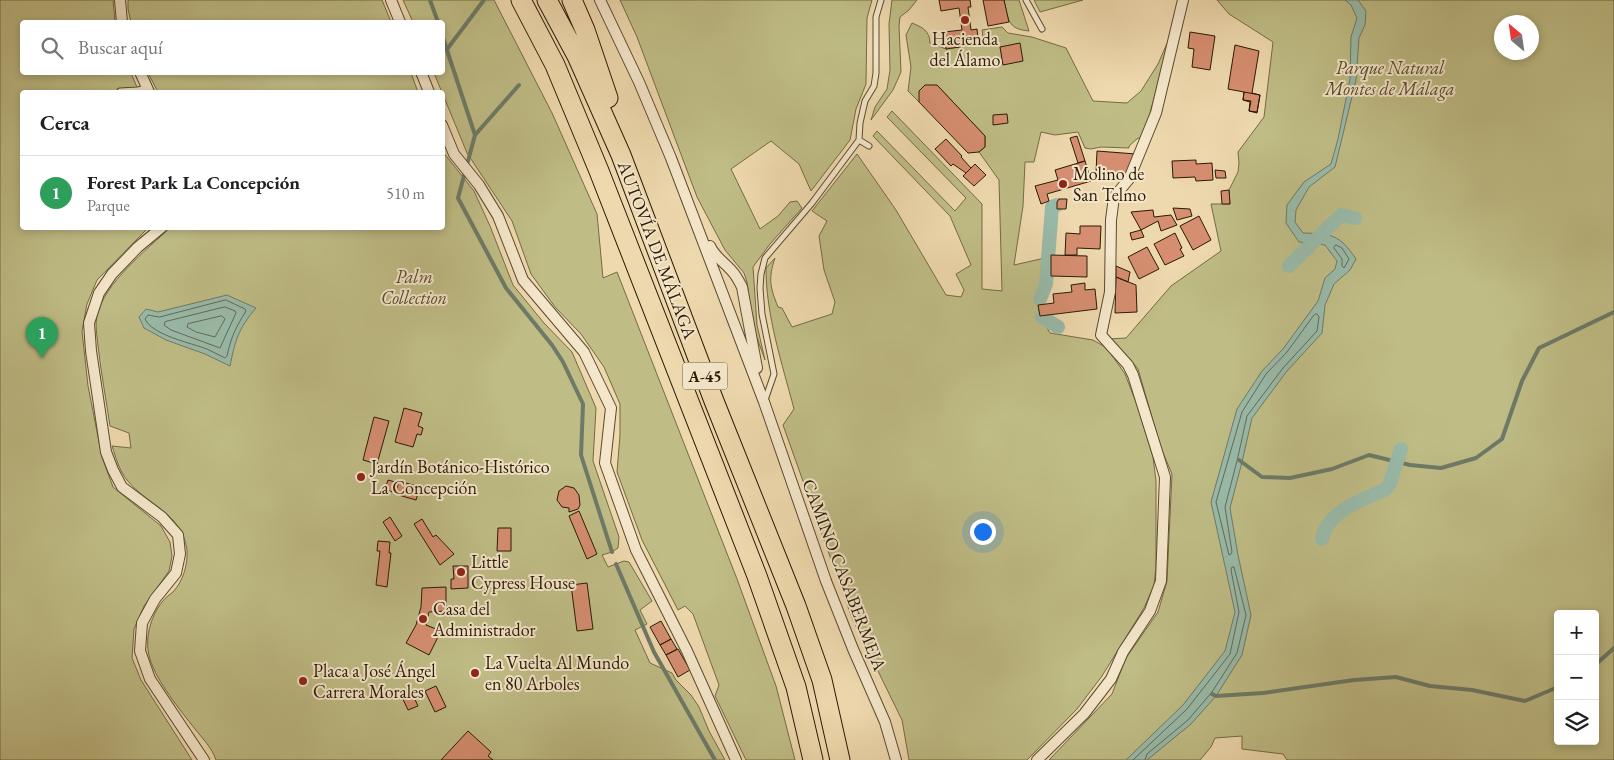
<!DOCTYPE html>
<html lang="es">
<meta charset="utf-8">
<style>
:root{--surface:#fff;--page:#f6f6f6;--text:#202124;--muted:#757577;--line:#e0e0e0;--accent:#8f2418}
body{margin:0;font-family:"EB Garamond",serif;background:var(--page);color:var(--text)}
.controls{position:absolute;right:15px;bottom:15px;display:grid;overflow:hidden;border-radius:5px;box-shadow:0 2px 8px #0003}
.controls button{width:45px;height:45px;display:grid;place-items:center;padding:0;border:0;border-bottom:1px solid var(--line);background:var(--surface);color:var(--text);font:25px sans-serif}
.compass{position:absolute;left:1494px;top:15px;width:45px;height:45px;border-radius:50%;background:var(--surface);box-shadow:0 2px 8px #0003;rotate:331deg}
.you{position:absolute;left:982px;top:531px;width:18px;height:18px;margin:-12px;border:4px solid #fff;border-radius:50%;background:#1a73e8;box-shadow:0 0 0 8px #1a73e833}
.badge{display:grid;place-items:center;width:32px;height:32px;border-radius:50%;background:var(--accent);color:#fff;font-size:16px;font-weight:700}
.pin{position:absolute;translate:-50% -41px;filter:drop-shadow(0 1px 2px #0008)}
.pin::after{content:'';position:absolute;top:26px;width:18px;height:15px;background:inherit;clip-path:polygon(0 0,100% 0,50% 100%)}
.list{margin:0;padding:0;list-style:none}
h2{display:flex;justify-content:space-between;align-items:center;height:65px;margin:0;padding:0 20px;font-size:21px}
h2 small{font-size:16px;font-weight:400;color:var(--muted)}
.list li{display:grid;grid-template-columns:32px 1fr auto;gap:15px;align-items:center;box-sizing:border-box;height:75px;padding:0 20px;border-top:1px solid var(--line)}
.list b{display:block;font-size:19px;white-space:nowrap}
.list p{margin:0;font-size:16px;white-space:nowrap;color:var(--muted)}
.list em{font-size:16px;font-style:normal;color:var(--muted)}
.icon{flex:none;width:28px;height:28px;fill:none;stroke:currentColor;stroke-width:2;stroke-linecap:round;stroke-linejoin:round}
.map{position:relative;flex:none;width:1614px;height:760px;overflow:hidden}
.search{position:absolute;background:var(--surface);box-shadow:0 2px 8px #0003;left:20px;top:20px;width:425px;height:55px;display:flex;align-items:center;gap:12px;box-sizing:border-box;padding:0 18px;border-radius:5px;color:var(--muted);font-size:19px}
.panel{position:absolute;background:var(--surface);box-shadow:0 2px 8px #0003;left:20px;top:90px;width:425px;height:140px;border-radius:5px}
.map>svg:first-child{display:block}
</style>
<div class="map">
<svg width="1614" height="760" viewBox="0 0 1614 760">
<rect width="100%" height="100%" fill="#eed8ad"/>
<filter id="stains"><feTurbulence type="fractalNoise" baseFrequency=".004" numOctaves="4"/><feColorMatrix values="0 0 0 0 .2 0 0 0 0 .09 0 0 0 0 .02 0 0 0 .5 -.17"/></filter>
<radialGradient id="worn" r=".72"><stop offset=".6" stop-color="#630" stop-opacity="0"/><stop offset="1" stop-color="#630" stop-opacity=".3"/></radialGradient>
<path fill="#bfbc85" stroke="#746b45" fill-rule="evenodd" d="M0 0H113L115 22H22V72L131 73 139 92H22V228H148L97 280 87 304 82 331 88 386 102 457 113 487 161 526 170 542 172 556 169 571 144 606 134 629 132 658 141 680 192 760H0Z
M128 0H382L391 22H131L128 9Z
M403 0H494L552 113 597 214 603 278 617 272 737 579 776 686 795 760H746L715 696 719 685 693 614 685 606 678 610 642 540 617 472 620 435V404L604 367 581 334 555 307 531 274 512 221 467 153 434 73 442 72V22H413Z
M620 0H872L867 18 866 84 856 109 850 140 811 191 799 164 771 141 731 169 760 229 778 216 790 202 797 201 802 208 770 244 753 267 757 325 765 360 753 327 747 282 744 273 725 250 697 197 637 37Z
M892 0H917L909 10 900 17 899 26 901 72 893 90 871 120 875 107 887 89 890 70 889 24Z
M1004 0H1019L1029 31C1007 29 1008 19 1004 0Z
M1034 0H1083L1040 12Z
M1217 0H1614V760H1287L1283 754 1242 749V736L1215 738 1211 747 1200 760H1049L1112 694 1126 658 1158 612 1167 581 1172 474 1161 448 1138 369 1129 358 1108 339 1126 338 1171 286 1221 251 1211 204H1230L1229 190 1238 172 1239 163 1238 152 1264 117 1273 42 1229 14ZM1502 22H1532V52H1502ZM1558 614H1595V741H1558Z
M912 23C922 27 930 31 930 43L946 49 984 43 982 30 1002 27 1008 33 1032 37 1066 48 1093 101 1127 103 1141 91 1158 64 1172 32 1143 139 1138 138 1129 146V148L1101 147 1091 149 1085 148 1078 132 1055 135 1041 132 1034 162H1025L1023 206 1014 265 1045 258 1043 283 1037 299 1040 316 1050 333 1093 340 1107 348 1125 374 1137 405 1153 457 1156 481V568L1154 585 1144 608 1102 676 1077 709 1027 760H909L902 720 852 618 783 425 794 409C782 363 766 316 766 268L775 258C768 279 770 287 778 307L782 308 792 327 832 314 835 302 824 270 819 236 827 221 812 211 857 154 896 210 946 295 961 297 964 290 956 274 971 265 950 216 873 136 877 131 955 211 966 198 887 117 892 111 982 204V289L1002 291 999 180 979 152 985 147V136L937 85 919 102 908 91 911 67 906 35Z
M148 73H411L418 92H158Z
M443 152 474 191 490 226 513 285 544 323 572 352 596 408 593 461 619 537 618 548 612 552 602 555 608 567 624 561 629 562 652 601 640 610 647 624 635 630 650 663 672 673 676 680 691 695 699 707 709 731 725 760H216C212 748 203 739 195 729 180 710 157 682 150 659 144 641 150 617 162 602 165 598 169 595 173 592 183 581 188 565 187 550 182 513 147 505 127 480 119 470 116 458 112 446L131 448 129 433 110 426C106 399 101 373 98 346 97 336 95 325 97 315 104 284 147 249 170 228H442Z"/>
<path fill="#99baa9" stroke="#6d7a67" d="M1345 0H1358L1366 11 1365 25 1359 38 1356 80 1335 167 1309 187 1296 210 1295 222 1303 233C1332 234 1339 234 1356 259L1350 270 1334 284 1325 305 1322 333 1287 371 1252 418 1242 462 1230 508 1238 555 1251 615 1242 655 1216 696 1191 724 1147 760H1126L1183 705 1225 651 1235 612 1211 502 1237 409 1262 371 1283 349 1318 301 1325 278 1335 269 1337 261 1325 245 1299 242 1286 223 1287 205 1304 182 1331 164 1338 139 1350 79 1351 37 1357 18 1351 5Z
M227 295 256 308C238 329 235 341 230 366L205 354 166 340 144 328 139 317 146 309 158 312Z"/>
<g fill="none" stroke-linecap="round" stroke-linejoin="round">
<path stroke="#626a57" stroke-width="1" d="M1336 245 1342 248 1349 259 1344 268 1342 266V259L1334 248Z
M226 300 245 309 246 311C236 327 231 337 227 356L225 358C219 355 213 352 207 349 191 343 152 335 145 319L148 315 159 317Z
M225 307 235 311 236 313 220 348 171 330 164 325 165 322Z
M1317 314 1319 317 1317 331 1283 368 1247 416 1237 461 1225 507 1232 552 1231 554 1229 555 1216 502 1242 412 1266 374 1287 352 1314 315Z
M222 316 225 319 215 337 196 332 187 327 188 324Z
M1133 760 1187 709 1230 654 1239 612 1231 570 1232 567H1234L1246 615 1237 653 1212 692 1188 720 1147 754 1145 760"/>
<path stroke="#6d7a67" stroke-width="4" d="M430 0 438 22
M442 35 475 135 458 198 506 288 552 345 563 362 583 404 581 455 612 552
M448 48 484 0
M475 135 519 85
M1239 460 1262 477 1290 478 1332 469 1369 455 1410 465 1441 468 1476 458 1502 439 1522 381 1539 348 1614 312
M616 564 654 652 715 760
M1595 665 1614 648
M1212 694 1216 696 1263 693 1354 680 1396 677 1430 686 1472 690 1525 701 1558 687"/>
<path stroke="#99baa9" stroke-width="14" d="M1289 266 1341 215 1355 218
M1040 299 1046 284 1052 207 1057 205
M1042 317 1058 327
M1322 539C1328 510 1361 501 1384 490L1389 486 1401 449"/>
</g>
<path fill="#d58e70" stroke="#2a1a05" d="M939 0H970L971 7H968L971 30 977 29 978 37H972L973 45 946 49 944 32 962 30 959 8 941 11Z
M983 0H1004L1009 22 988 26Z
M1190 32 1215 36 1210 70 1192 67 1194 49 1188 48Z
M1020 43 1023 61 1003 65 1000 47Z
M1235 45 1259 51 1252 93 1260 95 1257 112 1249 111 1250 102 1243 100 1244 92 1228 89Z
M925 85H937L985 136V147L979 152 968 153 919 102V91Z
M1244 92 1260 95 1257 113 1249 111 1251 101 1243 100Z
M1007 114 1008 123 993 125V115Z
M1077 136 1085 161 1078 163 1070 138Z
M946 139 962 156 961 157 971 168 966 173 953 164 951 166 935 149Z
M1097 151 1136 154 1127 175 1096 173Z
M1196 160V164L1212 163 1213 180 1196 181 1195 177 1173 178 1172 161Z
M1085 161 1091 181 1047 194 1049 201 1041 204 1035 186 1058 180 1055 170Z
M975 164 986 175 974 186 963 176Z
M1215 170 1225 171 1226 178H1216Z
M1229 190 1230 204H1222L1221 191Z
M1059 199H1067L1066 209H1057V202Z
M1173 208 1190 209 1192 216 1177 220Z
M1153 210 1154 217 1171 215 1177 225 1161 231 1158 221 1141 230 1131 212Z
M1199 216 1211 240 1193 250 1180 226Z
M1080 226H1101L1100 249 1077 248V255H1065L1066 233 1080 234Z
M1141 230 1144 237 1132 240 1130 233Z
M1175 233 1182 248 1180 249 1184 256 1165 265 1154 244Z
M1147 247 1159 269 1139 279 1128 257Z
M1051 255 1087 256V277L1051 276Z
M1116 266 1130 272 1128 282 1116 277Z
M1116 277 1136 285 1137 312 1115 313Z
M1085 283V290L1095 289 1097 309 1040 316 1038 305 1054 303 1053 294 1072 292 1071 285Z
M404 408 422 413 418 426 423 428 421 435 417 434 413 447 395 442Z
M374 417 389 421 377 464 363 460Z
M388 480 395 482 392 492 385 489Z
M399 481 420 487 416 500 395 494Z
M566 486 574 488 579 495 580 505 578 509 569 512V508L562 507 557 500 559 491Z
M579 511 597 554 587 559 569 516Z
M390 517 402 536 395 541 383 522Z
M422 519 433 537 436 535 454 554 440 565 414 524Z
M498 528H511V551H497Z
M378 541 390 542 389 553H391L387 587 376 585 380 551H377Z
M453 566H468V588L451 589V579H454Z
M587 583 593 629 577 631 571 585Z
M446 587V611L429 612 426 625 441 631 429 655 406 643 416 625 421 607 422 588Z
M661 621 671 639 660 645 650 627Z
M671 639 677 649 666 655 660 645Z
M678 649 690 670 678 677 666 655Z
M436 686 446 707 435 712 425 691Z
M411 691 418 706 408 710 401 695Z
M468 731 491 752 488 756 493 760H441Z"/>
<g fill="none" stroke-linecap="round" stroke-linejoin="round">
<g stroke="#5b4a2f" stroke-width="7">
<path id="service" d="M1026 0 1042 29
M120 91 138 90 147 87
M859 140 869 146
M765 400 774 374 762 314 760 288 761 274 765 258 812 203 859 140 860 123 865 101 874 86 876 73V17L881 0"/>
</g>
<g stroke="#5b4a2f" stroke-width="12">
<path id="minor" d="M120 0 122 22
M391 0 400 22
M600 0 639 82 671 158 764 402 826 581 853 649 885 722 896 760
M140 72 149 92
M421 72 429 92
M442 125 454 154 479 185 498 216 523 280 584 352 611 408 605 463 636 550 687 651 736 760
M161 228 138 247 112 274 99 293 89 323 91 351 106 452 113 470 122 487 162 517 178 535 180 554 176 573 155 599 142 623 140 651 150 679 204 760
M710 246C715 257 723 261 731 270 736 275 739 281 742 287L757 368
M1037 760 1084 714 1111 679 1123 652 1150 611 1161 581 1165 477 1133 375 1128 365 1101 335 1110 292 1111 220 1114 197 1129 179 1156 113 1183 0"/>
</g>
<g stroke="#2a1a05" stroke-width="21">
<path id="motorway" d="M521 0 555 65 599 171 757 576 796 687 813 760
M547 0 577 56 621 155 714 401 796 606 822 680 840 760
M572 0 585 30 608 98"/>
</g>
<use href="#service" stroke="#f4e6ca" stroke-width="5"/>
<use href="#minor" stroke="#f4e6ca" stroke-width="10"/>
<use href="#motorway" stroke="#eed8ad" stroke-width="19"/>
</g>
<g fill="#8f2418" stroke="#f4e6ca" stroke-width="2">
<circle cx="965" cy="20" r="5"/>
<circle cx="1063" cy="184" r="5"/>
<circle cx="361" cy="477" r="5"/>
<circle cx="461" cy="572" r="5"/>
<circle cx="423" cy="619" r="5"/>
<circle cx="475" cy="673" r="5"/>
<circle cx="303" cy="681" r="5"/>
</g>
<g text-anchor="middle" stroke-width="4" stroke-linejoin="round" paint-order="stroke">
<rect fill="#f4e6ca" stroke="#675740" stroke-width="1" x="682.5" y="362.5" width="45" height="27" rx="4"/>
<g font-size="16" font-weight="bold" fill="#2a1a05">
<text x="705" y="382">A-45</text>
</g>
<g font-size="18" fill="#2a1a05" stroke="#f4e6ca" text-anchor="start">
<text x="965" y="45" text-anchor="middle">Hacienda<tspan x="965" dy="21">del Álamo</tspan></text>
<text x="1073" y="180">Molino de<tspan x="1073" dy="21">San Telmo</tspan></text>
<text x="371" y="473">Jardín Botánico-Histórico<tspan x="371" dy="21">La Concepción</tspan></text>
<text x="471" y="568">Little<tspan x="471" dy="21">Cypress House</tspan></text>
<text x="433" y="615">Casa del<tspan x="433" dy="21">Administrador</tspan></text>
<text x="485" y="669">La Vuelta Al Mundo<tspan x="485" dy="21">en 80 Arboles</tspan></text>
<text x="313" y="677">Placa a José Ángel<tspan x="313" dy="21">Carrera Morales</tspan></text>
</g>
<g font-size="18" font-style="italic" fill="#574b2b" stroke="#f4e6ca">
<text x="1390" y="74">Parque Natural<tspan x="1390" dy="21">Montes de Málaga</tspan></text>
<text x="414" y="283">Palm<tspan x="414" dy="21">Collection</tspan></text>
</g>
<g font-size="18" fill="#2a1a05" stroke="#f4e6ca">
<text transform="translate(657 250) rotate(69)" y="6">AUTOVÍA DE MÁLAGA</text>
<text transform="translate(844 575) rotate(69)" y="6">CAMINO CASABERMEJA</text>
</g>
</g>
<rect width="100%" height="100%" filter="url(#stains)"/>
<rect width="100%" height="100%" fill="url(#worn)"/>
</svg>
<div class="controls">
<button>+</button>
<button>−</button>
<button><svg class="icon" aria-label="layers" viewBox="0 0 24 24"><path d="M12 4l9 5-9 5-9-5zM3 14l9 5 9-5"/></svg></button>
</div>
<svg class="compass" viewBox="-18 -18 36 36"><path d="M0-13l5 13h-10z" fill="#e53935"/><path d="M0 13l5-13h-10z" fill="#757577"/></svg>
<div class="you"></div>
<div class="pin badge" style="left:42px;top:358px;background:#2e9e5b">1</div>
<div class="search"><svg class="icon" aria-label="search" viewBox="0 0 24 24"><circle cx="10" cy="10" r="6"/><path d="M15 15l6 6"/></svg>Buscar aquí</div>
<section class="panel">
<h2>Cerca<small></small></h2>
<ul class="list">
<li><span class="badge" style="background:#2e9e5b">1</span><div><b>Forest Park La Concepción</b><p>Parque</p></div><em>510 m</em></li>
</ul>
</section>
</div>
